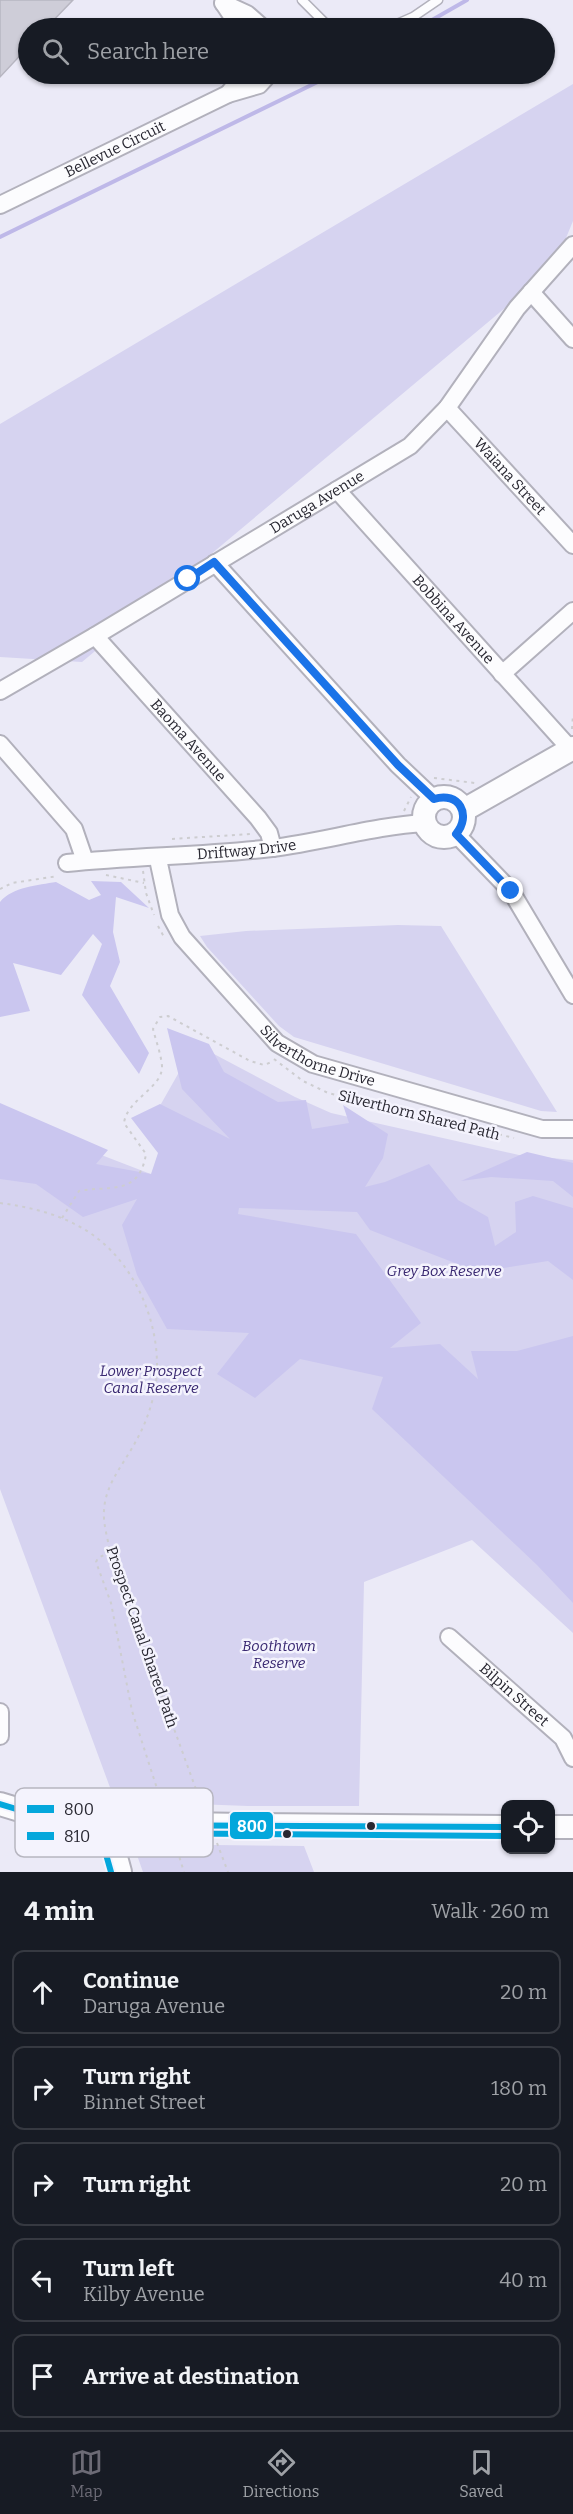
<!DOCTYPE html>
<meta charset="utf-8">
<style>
:root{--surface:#171b24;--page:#20242c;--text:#f1f3f6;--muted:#9ea1a6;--line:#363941;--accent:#6c6b76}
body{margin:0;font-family:Bitter,serif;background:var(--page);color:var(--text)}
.controls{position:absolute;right:18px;bottom:18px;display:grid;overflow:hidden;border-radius:12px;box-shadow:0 2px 4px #0004}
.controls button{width:54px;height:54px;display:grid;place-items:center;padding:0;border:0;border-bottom:2px solid var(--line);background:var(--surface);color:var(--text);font:30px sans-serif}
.stop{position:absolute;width:18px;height:18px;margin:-14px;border:4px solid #1a73e8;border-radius:50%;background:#fff}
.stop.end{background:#1a73e8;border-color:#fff;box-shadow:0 2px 6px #0008}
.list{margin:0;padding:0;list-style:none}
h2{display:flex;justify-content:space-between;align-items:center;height:78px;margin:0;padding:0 24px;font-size:26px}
h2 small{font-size:20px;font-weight:400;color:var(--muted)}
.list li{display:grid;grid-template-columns:39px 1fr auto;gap:18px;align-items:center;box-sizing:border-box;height:84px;margin:0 12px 12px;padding:0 12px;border:2px solid var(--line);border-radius:12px}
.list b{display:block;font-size:22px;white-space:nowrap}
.list p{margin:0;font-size:20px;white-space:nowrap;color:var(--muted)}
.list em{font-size:20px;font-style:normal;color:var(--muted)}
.icon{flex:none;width:33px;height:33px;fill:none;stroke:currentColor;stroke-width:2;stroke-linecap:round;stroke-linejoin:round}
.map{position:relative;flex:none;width:573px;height:1872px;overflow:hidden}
.search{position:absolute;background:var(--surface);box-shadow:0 2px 4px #0004;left:18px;right:18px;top:18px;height:66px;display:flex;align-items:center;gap:15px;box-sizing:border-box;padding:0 21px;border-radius:33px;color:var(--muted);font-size:22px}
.sheet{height:558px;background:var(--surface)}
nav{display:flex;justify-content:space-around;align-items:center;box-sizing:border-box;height:84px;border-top:2px solid var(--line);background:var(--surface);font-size:16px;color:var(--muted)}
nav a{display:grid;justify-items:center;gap:3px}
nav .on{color:var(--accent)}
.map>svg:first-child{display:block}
</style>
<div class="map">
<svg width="573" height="1872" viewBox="0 0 573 1872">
<rect width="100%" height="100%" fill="#ebeaf7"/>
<path fill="#d6d3f0" d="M573 84V221L554 267 82 662 0 657V424Z
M398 925 441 926 557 1112 541 1111 294 1037 279 1026 207 947 200 936 246 931Z
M195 1044 295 1097 331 1113 519 1155 573 1160V1633L472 1540 364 1582 359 1806H248L115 1801 0 1489V1126L21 1124 161 1178 157 1111Z
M133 1844 304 1846 314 1872H143Z"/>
<path fill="#cac6ef" d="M91 881 121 882 149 908 116 897 113 932 120 962 110 986 149 1053 139 1074 82 995 102 944 93 934 61 975 13 963 30 1011 0 1017V902C12 887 39 885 56 882L89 900 101 895Z
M167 1028 209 1044 224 1072 278 1102 306 1100 312 1129 349 1123 343 1105 388 1134 383 1158 365 1187 385 1182 429 1164 458 1200 488 1217 495 1246 516 1232 515 1202 533 1196 573 1208V1280L548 1261 478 1272 370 1230 357 1212 239 1208 238 1214 356 1234 421 1323 390 1348 440 1344 478 1379 471 1351H517L573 1336V1603L537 1565 372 1409 383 1377 300 1359 255 1398 217 1374 249 1333 167 1329 137 1275 122 1225 137 1199 83 1217 36 1184 0 1179V1103L108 1150 96 1164 151 1174 158 1153 131 1118 160 1104 230 1139 182 1089Z
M527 1152 573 1163V1197L553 1181 491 1177 461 1181Z"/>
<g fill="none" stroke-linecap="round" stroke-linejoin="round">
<path stroke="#beb8e8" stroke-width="4" d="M418 28 467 0
M0 237 334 74"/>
</g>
<path fill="#cecdd8" stroke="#b7b6c1" stroke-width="1.5" d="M0 0H73L46 28H28V47L0 77Z"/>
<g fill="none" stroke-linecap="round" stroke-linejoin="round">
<g stroke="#b2b1bc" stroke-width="11">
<path id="lane" d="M302 0 330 28
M388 28 413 17 438 0"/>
</g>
<g stroke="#b2b1bc" stroke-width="20">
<g id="street">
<path d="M223 3 247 14 263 28"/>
<path d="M224 4 240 28"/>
<path d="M228 94 244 74"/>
<path id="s1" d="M0 205 228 94 259 85 269 74"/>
<path d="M531 292 573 339"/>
<path id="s2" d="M447 408 573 545"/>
<path id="s3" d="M337 490 573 752"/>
<path d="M215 563 398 765 434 799"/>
<path id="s4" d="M95 636 258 818 269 833 273 848"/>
<path d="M502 674 573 611"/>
<path id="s5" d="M0 691 95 636 410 446 447 408 517 308 573 245"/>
<path d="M0 744 74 829 85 861"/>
<path d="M456 834 511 891 573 995"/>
<path id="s6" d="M158 859 170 915 182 937 277 1043 313 1064 542 1129H573"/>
<path id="s7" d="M67 863C135 856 203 856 272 848 323 842 373 826 425 823"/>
<path id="s8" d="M449 1637 563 1738 573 1758"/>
<path d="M0 1712V1736"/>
</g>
</g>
<g stroke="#b2b1bc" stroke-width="26">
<path id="secondary" d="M424 817a20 20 0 1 1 40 0a20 20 0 1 1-40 0Z
M464 810 573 748
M0 1804 56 1821 87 1825 181 1824
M107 1824 120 1872
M247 1825 506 1827
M550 1827H573"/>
</g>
<path stroke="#cdcdd0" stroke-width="2" stroke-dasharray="3 4.5" stroke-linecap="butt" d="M572 729 573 714
M434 778 475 783
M404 811 411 797
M172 839 250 834
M143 871 146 893 154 915
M106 875 144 883
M0 889 12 883 58 876
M158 926 164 937
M274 1059 303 1081 328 1093 514 1138
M0 1203C29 1207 56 1213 82 1228 137 1259 167 1334 154 1394 150 1411 144 1427 136 1441 124 1464 105 1484 104 1511 103 1524 108 1539 110 1552L202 1806
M62 1218 79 1191C108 1185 139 1197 146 1154L124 1123C127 1099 163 1088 162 1066 161 1054 156 1041 153 1029L160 1017 168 1016 250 1061 264 1065 274 1061
M110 1552 98 1558 96 1562 111 1603 132 1711 163 1807
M175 1843 184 1872
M217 1843 228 1872"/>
<use href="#lane" stroke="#fcfcfe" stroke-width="8"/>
<use href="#street" stroke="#fcfcfe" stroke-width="16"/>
<use href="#secondary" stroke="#fcfcfe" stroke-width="22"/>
<g stroke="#b2b1bc" stroke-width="26" stroke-linecap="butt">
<path id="secondary-bridge" d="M181 1824 247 1825"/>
</g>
<use href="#secondary-bridge" stroke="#fcfcfe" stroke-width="22"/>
<g stroke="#f4f3fd" stroke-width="10">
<path id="bus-1" d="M0 1804 56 1821 94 1825 506 1827"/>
</g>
<g stroke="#f4f3fd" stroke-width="10">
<path id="bus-2" d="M98 1826 111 1872
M107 1833 506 1836"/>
</g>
<use href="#bus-1" stroke="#04a7dc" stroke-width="6"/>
<use href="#bus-2" stroke="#04a7dc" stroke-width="6"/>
</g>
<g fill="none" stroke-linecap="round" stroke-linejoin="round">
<path stroke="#1a73e8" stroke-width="8" d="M188 579 214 562 398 765 434 799C459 791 472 815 456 834L511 891"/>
</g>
<g fill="#282731" stroke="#f4f3fd" stroke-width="2">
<circle cx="371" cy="1826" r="5"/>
<circle cx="287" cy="1834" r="5"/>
</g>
<g text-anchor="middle" stroke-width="5" stroke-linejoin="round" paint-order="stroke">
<g font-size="15" fill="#282731" stroke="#f4f3fd">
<text dy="5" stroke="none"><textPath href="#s1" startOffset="128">Bellevue Circuit</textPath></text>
<text dy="5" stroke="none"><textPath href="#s2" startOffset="93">Waiana Street</textPath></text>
<text dy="5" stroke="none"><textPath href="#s5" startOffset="369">Daruga Avenue</textPath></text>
<text dy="5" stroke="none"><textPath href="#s3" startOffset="174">Bobbina Avenue</textPath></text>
<text dy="5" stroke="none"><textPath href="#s4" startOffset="140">Baoma Avenue</textPath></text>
<text dy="5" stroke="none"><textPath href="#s7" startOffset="180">Driftway Drive</textPath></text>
<text dy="5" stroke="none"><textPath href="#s6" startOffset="267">Silverthorne Drive</textPath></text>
<text transform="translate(419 1115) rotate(14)" y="5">Silverthorn Shared Path</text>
<text transform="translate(142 1637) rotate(71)" y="5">Prospect Canal Shared Path</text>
<text dy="5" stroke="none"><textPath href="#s8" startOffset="87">Bilpin Street</textPath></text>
</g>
<g font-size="15" font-style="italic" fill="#392871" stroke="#f4f3fd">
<text x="444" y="1276">Grey Box Reserve</text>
<text x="151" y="1376">Lower Prospect<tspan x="151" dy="17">Canal Reserve</tspan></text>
<text x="279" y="1651">Boothtown<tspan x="279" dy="17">Reserve</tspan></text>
</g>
</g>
<rect x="15" y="1788" width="198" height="69" rx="9" fill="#f4f3fd" stroke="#b7b6c0" stroke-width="1.5"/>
<rect x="27" y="1805" width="27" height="8" fill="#04a7dc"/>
<rect x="27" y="1832" width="27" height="8" fill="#04a7dc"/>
<g font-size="16" fill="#282731">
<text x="64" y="1815">800</text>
<text x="64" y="1842">810</text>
</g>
<rect stroke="#f4f3fd" stroke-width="2" x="229" y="1811" width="45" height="29" rx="6" fill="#04a7dc"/>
<g font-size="16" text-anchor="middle" font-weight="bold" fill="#fff">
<text x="252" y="1832">800</text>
</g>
</svg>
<div class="controls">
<button><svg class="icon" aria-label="locate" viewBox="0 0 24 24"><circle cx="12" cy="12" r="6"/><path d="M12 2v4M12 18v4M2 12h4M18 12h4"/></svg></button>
</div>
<div class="stop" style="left:188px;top:579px"></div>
<div class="stop end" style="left:511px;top:891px"></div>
<div class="search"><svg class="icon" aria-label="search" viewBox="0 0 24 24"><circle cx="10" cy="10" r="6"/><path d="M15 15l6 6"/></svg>Search here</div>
</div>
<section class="sheet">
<h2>4 min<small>Walk · 260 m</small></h2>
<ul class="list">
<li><svg class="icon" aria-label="ahead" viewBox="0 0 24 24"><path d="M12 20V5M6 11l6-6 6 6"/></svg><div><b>Continue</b><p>Daruga Avenue</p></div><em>20 m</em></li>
<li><svg class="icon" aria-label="right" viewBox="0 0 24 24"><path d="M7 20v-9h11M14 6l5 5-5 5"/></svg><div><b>Turn right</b><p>Binnet Street</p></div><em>180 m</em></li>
<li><svg class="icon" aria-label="right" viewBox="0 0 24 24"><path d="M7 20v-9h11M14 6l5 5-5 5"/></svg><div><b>Turn right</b></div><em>20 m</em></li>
<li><svg class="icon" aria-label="left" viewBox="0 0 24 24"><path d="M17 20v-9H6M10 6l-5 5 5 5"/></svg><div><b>Turn left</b><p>Kilby Avenue</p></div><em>40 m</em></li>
<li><svg class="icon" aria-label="arrive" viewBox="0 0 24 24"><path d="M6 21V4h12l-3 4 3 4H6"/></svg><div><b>Arrive at destination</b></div></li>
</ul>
</section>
<nav>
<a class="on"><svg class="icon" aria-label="map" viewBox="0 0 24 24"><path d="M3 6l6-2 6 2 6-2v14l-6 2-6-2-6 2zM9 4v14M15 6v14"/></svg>Map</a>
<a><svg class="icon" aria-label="directions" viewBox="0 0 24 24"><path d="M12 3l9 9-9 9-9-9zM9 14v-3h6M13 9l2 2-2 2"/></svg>Directions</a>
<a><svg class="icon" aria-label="saved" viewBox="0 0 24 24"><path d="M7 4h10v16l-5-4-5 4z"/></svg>Saved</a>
</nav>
